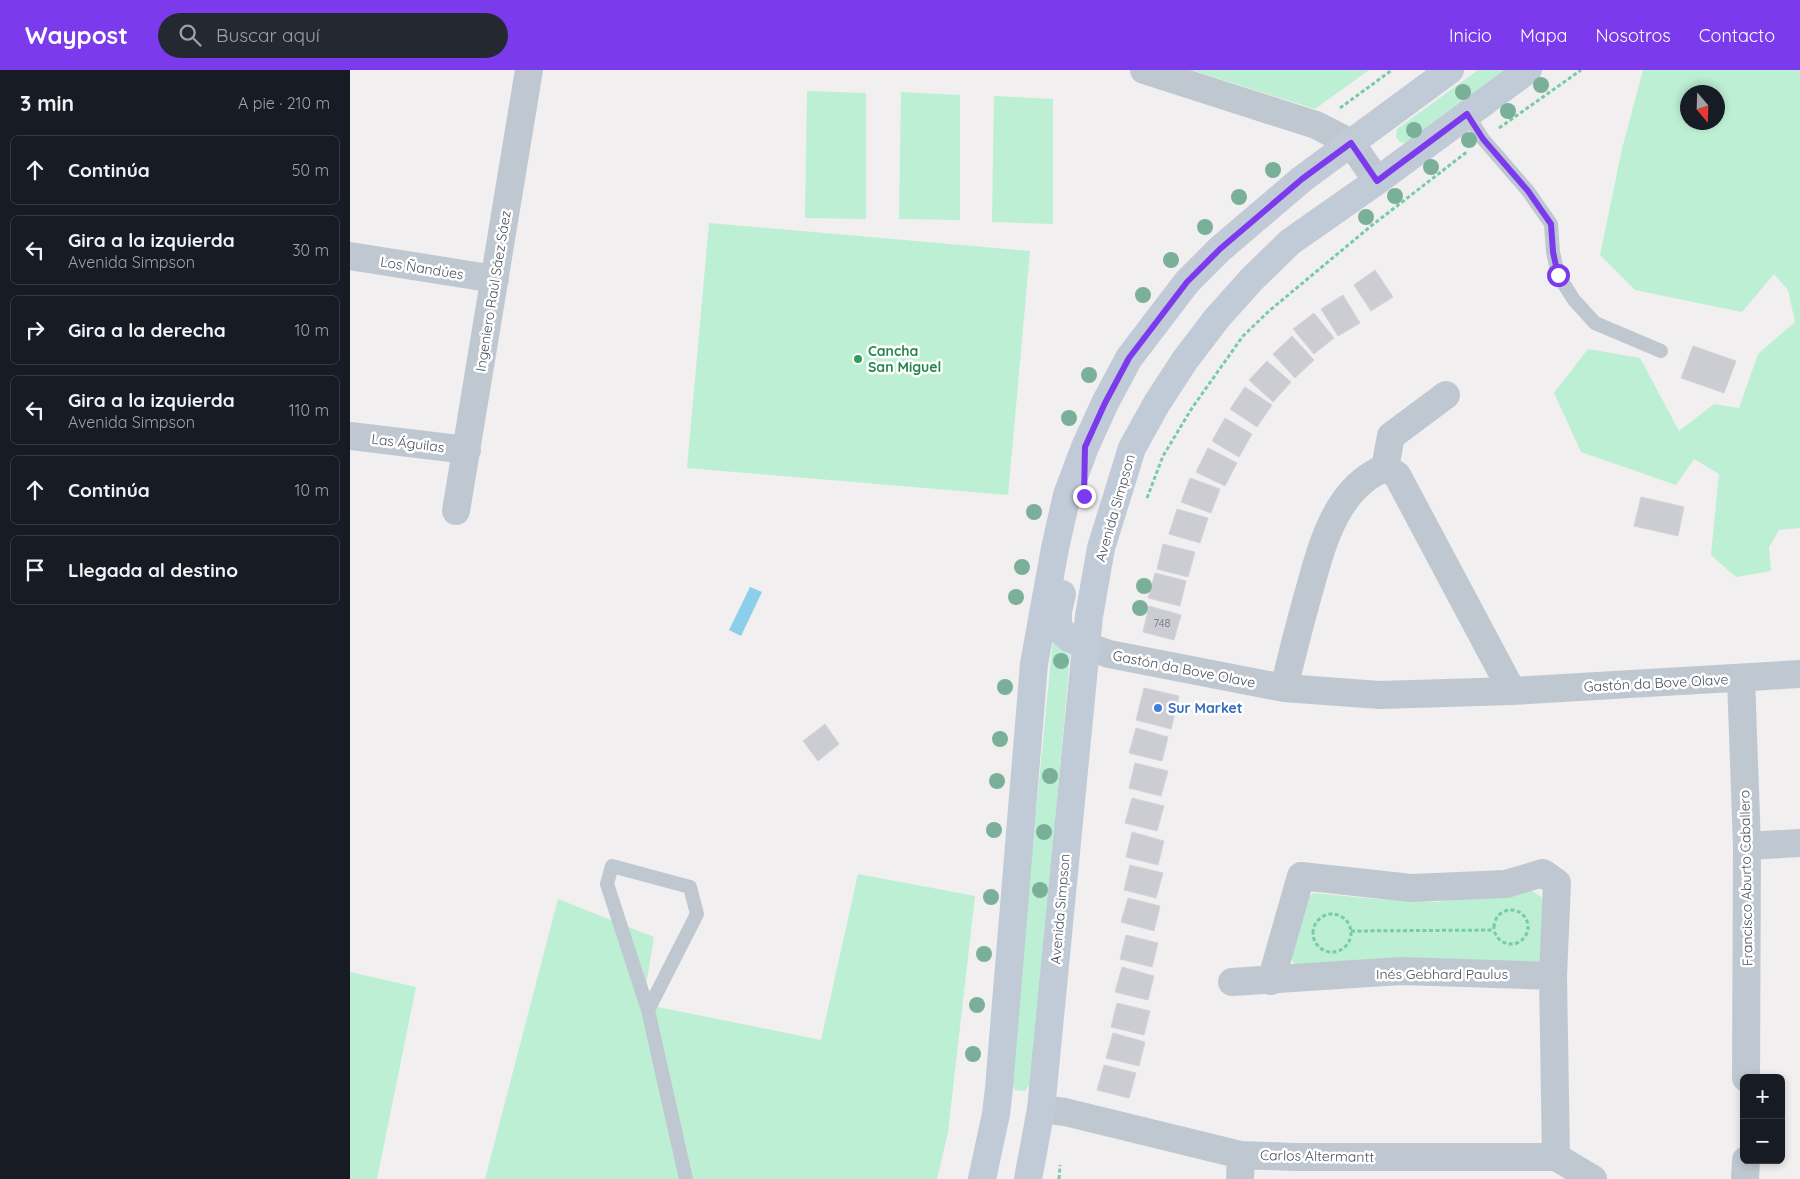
<!DOCTYPE html>
<html lang="es">
<meta charset="utf-8">
<style>
:root{--surface:#171b24;--page:#242831;--text:#f1f3f6;--muted:#9ea1a6;--line:#363941;--accent:#7c3aed}
body{margin:0;font-family:Quicksand,sans-serif;background:var(--page);color:var(--text)}
.controls{position:absolute;right:15px;bottom:15px;display:grid;overflow:hidden;border-radius:8px;box-shadow:0 2px 8px #0003}
.controls button{width:45px;height:45px;display:grid;place-items:center;padding:0;border:0;border-bottom:1px solid var(--line);background:var(--surface);color:var(--text);font:25px sans-serif}
.compass{position:absolute;left:1330px;top:15px;width:45px;height:45px;border-radius:50%;background:var(--surface);box-shadow:0 2px 8px #0003;rotate:161deg}
.stop{position:absolute;width:15px;height:15px;margin:-11px;border:4px solid #7c3aed;border-radius:50%;background:#fff}
.stop.end{background:#7c3aed;border-color:#fff;box-shadow:0 1px 5px #0008}
.list{margin:0;padding:0;list-style:none}
h2{display:flex;justify-content:space-between;align-items:center;height:65px;margin:0;padding:0 20px;font-size:21px}
h2 small{font-size:16px;font-weight:400;color:var(--muted)}
.list li{display:grid;grid-template-columns:32px 1fr auto;gap:15px;align-items:center;box-sizing:border-box;height:70px;margin:0 10px 10px;padding:0 10px;border:1px solid var(--line);border-radius:8px}
.list b{display:block;font-size:19px;white-space:nowrap}
.list p{margin:0;font-size:16px;white-space:nowrap;color:var(--muted)}
.list em{font-size:16px;font-style:normal;color:var(--muted)}
.icon{flex:none;width:28px;height:28px;fill:none;stroke:currentColor;stroke-width:2;stroke-linecap:round;stroke-linejoin:round}
.map{position:relative;flex:none;width:1450px;height:1109px;overflow:hidden}
header{display:flex;align-items:center;gap:30px;box-sizing:border-box;height:70px;padding:0 25px;background:var(--accent);color:#fff}
header strong{font-size:24px}
nav{display:flex;gap:28px;margin-inline-start:auto;font-size:18px}
.search{width:350px;height:45px;background:var(--page);display:flex;align-items:center;gap:12px;box-sizing:border-box;padding:0 18px;border-radius:28px;color:var(--muted);font-size:19px}
main{display:flex}
aside{flex:1;background:var(--surface)}
.map>svg:first-child{display:block}
</style>
<header>
<strong>Waypost</strong>
<div class="search"><svg class="icon" aria-label="search" viewBox="0 0 24 24"><circle cx="10" cy="10" r="6"/><path d="M15 15l6 6"/></svg>Buscar aquí</div>
<nav><a>Inicio</a><a>Mapa</a><a>Nosotros</a><a>Contacto</a></nav>
</header>
<main>
<aside>
<h2>3 min<small>A pie · 210 m</small></h2>
<ul class="list">
<li><svg class="icon" aria-label="ahead" viewBox="0 0 24 24"><path d="M12 20V5M6 11l6-6 6 6"/></svg><div><b>Continúa</b></div><em>50 m</em></li>
<li><svg class="icon" aria-label="left" viewBox="0 0 24 24"><path d="M17 20v-9H6M10 6l-5 5 5 5"/></svg><div><b>Gira a la izquierda</b><p>Avenida Simpson</p></div><em>30 m</em></li>
<li><svg class="icon" aria-label="right" viewBox="0 0 24 24"><path d="M7 20v-9h11M14 6l5 5-5 5"/></svg><div><b>Gira a la derecha</b></div><em>10 m</em></li>
<li><svg class="icon" aria-label="left" viewBox="0 0 24 24"><path d="M17 20v-9H6M10 6l-5 5 5 5"/></svg><div><b>Gira a la izquierda</b><p>Avenida Simpson</p></div><em>110 m</em></li>
<li><svg class="icon" aria-label="ahead" viewBox="0 0 24 24"><path d="M12 20V5M6 11l6-6 6 6"/></svg><div><b>Continúa</b></div><em>10 m</em></li>
<li><svg class="icon" aria-label="arrive" viewBox="0 0 24 24"><path d="M6 21V4h12l-3 4 3 4H6"/></svg><div><b>Llegada al destino</b></div></li>
</ul>
</aside>
<div class="map">
<svg width="1450" height="1109" viewBox="0 0 1450 1109">
<rect width="100%" height="100%" fill="#f1efef"/>
<path fill="#bdefd4" fill-rule="evenodd" d="M841 0H1019L965 39Z
M1128 0H1162L1058 74 1050 72 1046 67 1047 59Z
M1293 0H1450V458L1429 460 1419 477 1421 501 1386 507 1361 485 1369 404 1344 389 1326 415 1231 382 1204 323 1238 279 1290 288 1329 361 1364 334 1389 338 1408 284 1445 252 1438 220 1424 204 1392 242 1285 220 1250 185 1272 79ZM1338 22H1368V52H1338Z
M457 21 516 23V149L455 148Z
M551 22 610 25V150L549 149Z
M644 26 703 29V154L642 152Z
M359 153 680 181 658 425 337 398Z
M703 568 720 586 682 1011 675 1021 665 1020 660 1010Z
M508 804 625 826 598 1062 587 1109H135L208 829 304 867 293 934 471 970Z
M1177 817 1191 827 1196 835 1197 890 1188 896 954 898 943 893 940 880 953 830 964 823 1026 829 1088 832Z
M0 902 66 917 27 1109H0Z"/>
<path fill="#8bcfeb" d="M400 517 412 522 391 566 379 560Z"/>
<path fill="#cccdd3" stroke="#d3d4da" d="M1025 200 1043 227 1021 241 1004 215Z
M993 225 1010 253 988 266 971 239Z
M964 243 984 268 964 284 943 259Z
M942 266 964 290 945 308 923 284Z
M1343 276 1386 291 1374 323 1331 308Z
M917 291 941 312 923 332 899 310Z
M895 317 922 335 907 357 880 339Z
M875 348 902 364 889 387 862 371Z
M858 378 887 393 875 416 846 402Z
M840 408 870 419 861 443 831 432Z
M1291 427 1334 437 1328 466 1284 456Z
M827 439 858 448 850 473 819 464Z
M813 474 845 482 838 507 807 499Z
M805 503 836 511 830 536 798 528Z
M799 536 831 545 824 570 793 562Z
M794 618 829 626 821 659 786 650Z
M475 654 489 674 468 691 453 671Z
M786 658 818 667 812 691 779 683Z
M785 693 818 701 811 726 779 718Z
M782 728 814 736 807 761 775 753Z
M782 762 814 771 808 795 776 787Z
M780 795 813 803 806 828 774 820Z
M778 828 810 836 804 861 771 852Z
M776 865 808 873 802 897 770 889Z
M772 897 804 906 798 930 765 922Z
M767 933 800 941 794 965 761 957Z
M763 963 795 972 789 996 756 988Z
M754 995 786 1003 779 1028 747 1020Z"/>
<g fill="none" stroke-linecap="round" stroke-linejoin="round">
<path stroke="#76cca9" stroke-width="3" stroke-dasharray="4 2.5" stroke-linecap="butt" d="M990 38 1042 0
M1149 58 1231 0
M797 428 813 386 842 338 893 266 919 241 1021 156 1118 81
M1144 857a17 17 0 1 1 34 0a17 17 0 1 1-34 0Z
M963 863a19 19 0 1 1 38 0a19 19 0 1 1-38 0Z
M1001 861 1144 860
M709 1109 710 1095"/>
<path stroke="#bfc8d1" stroke-width="14" d="M1117 44 1133 69 1178 121 1201 154 1203 182 1208 205 1224 230 1245 253 1311 281
M298 940 347 844 340 817 262 796 257 814 298 940 336 1109"/>
<path stroke="#bfc8d1" stroke-width="28" d="M0 186 145 209
M0 366 117 380
M1035 398 1041 366 1096 325
M106 441 179 0
M736 576 759 584 934 618 1030 625 1162 621 1450 604
M1391 608 1397 776 1396 1008
M934 618C941 589 948 561 956 532 970 484 982 419 1035 398L1047 405 1162 621
M1397 776 1450 773
M921 911 951 806 1061 818 1156 814 1193 803 1207 813 1203 906 1206 1087
M882 912 1051 901 1203 906
M691 1039 715 1042 891 1085 944 1087H1206L1243 1109
M890 1109 891 1085
M1395 1109 1396 1090"/>
<path stroke="#bfc8d1" stroke-width="28" d="M794 0 966 55 1001 73 1027 111"/>
<path stroke="#c1cad7" stroke-width="28" d="M712 524 708 541V558L719 568 736 576
M632 1109 646 1044 649 1018 684 594 705 478 717 425 735 377 755 333 779 288 837 212 870 179 952 109 1100 0
M678 1109 691 1039 739 546 751 478 782 378 807 333 835 290 867 248 902 209 940 172 1027 111 1178 0"/>
</g>
<g fill="#7ab099">
<circle cx="1191" cy="15" r="8"/>
<circle cx="1113" cy="22" r="8"/>
<circle cx="1158" cy="41" r="8"/>
<circle cx="1064" cy="60" r="8"/>
<circle cx="1119" cy="70" r="8"/>
<circle cx="1081" cy="97" r="8"/>
<circle cx="923" cy="100" r="8"/>
<circle cx="1045" cy="126" r="8"/>
<circle cx="889" cy="127" r="8"/>
<circle cx="1016" cy="147" r="8"/>
<circle cx="855" cy="157" r="8"/>
<circle cx="821" cy="190" r="8"/>
<circle cx="793" cy="225" r="8"/>
<circle cx="739" cy="305" r="8"/>
<circle cx="719" cy="348" r="8"/>
<circle cx="684" cy="442" r="8"/>
<circle cx="672" cy="497" r="8"/>
<circle cx="794" cy="516" r="8"/>
<circle cx="666" cy="527" r="8"/>
<circle cx="790" cy="538" r="8"/>
<circle cx="711" cy="591" r="8"/>
<circle cx="655" cy="617" r="8"/>
<circle cx="650" cy="669" r="8"/>
<circle cx="700" cy="706" r="8"/>
<circle cx="647" cy="711" r="8"/>
<circle cx="644" cy="760" r="8"/>
<circle cx="694" cy="762" r="8"/>
<circle cx="690" cy="820" r="8"/>
<circle cx="641" cy="827" r="8"/>
<circle cx="634" cy="884" r="8"/>
<circle cx="627" cy="935" r="8"/>
<circle cx="623" cy="984" r="8"/>
</g>
<g fill="none" stroke-linecap="round" stroke-linejoin="round">
<path stroke="#7c3aed" stroke-width="6" d="M734 426 735 377 755 333 779 288 837 212 870 179 952 109 1001 73 1027 111 1117 44 1133 69 1178 121 1201 154 1203 182 1208 205"/>
</g>
<circle fill="#2e9e5b" stroke="#fff" stroke-width="2" cx="508" cy="289" r="5"/>
<circle fill="#3f7fe0" stroke="#fff" stroke-width="2" cx="808" cy="638" r="5"/>
<g text-anchor="middle" stroke-width="5" stroke-linejoin="round" paint-order="stroke">
<g font-size="11" fill="#686f7a">
<text x="812" y="557">748</text>
</g>
<g font-size="14" fill="#47505c" stroke="#fff">
<text transform="translate(72 198) rotate(9)" y="5">Los Ñandúes</text>
<text transform="translate(143 221) rotate(-81)" y="5">Ingeniero Raúl Sáez Sáez</text>
<text transform="translate(58 373) rotate(7)" y="5">Las Águilas</text>
<text transform="translate(765 438) rotate(-74)" y="5">Avenida Simpson</text>
<text transform="translate(834 599) rotate(11)" y="5">Gastón da Bove Olave</text>
<text transform="translate(1306 613) rotate(-3)" y="5">Gastón da Bove Olave</text>
<text transform="translate(1396 808) rotate(-91)" y="5">Francisco Aburto Caballero</text>
<text transform="translate(710 839) rotate(-85)" y="5">Avenida Simpson</text>
<text x="1092" y="909">Inés Gebhard Paulus</text>
<text transform="translate(967 1086) rotate(1)" y="5">Carlos Altermantt</text>
</g>
<g font-size="14" font-weight="bold" fill="#27864d" stroke="#fff" text-anchor="start">
<text x="518" y="286">Cancha<tspan x="518" dy="16">San Miguel</tspan></text>
</g>
<g font-size="14" font-weight="bold" fill="#366cbe" stroke="#fff" text-anchor="start">
<text x="818" y="643">Sur Market</text>
</g>
</g>
</svg>
<div class="controls">
<button>+</button>
<button>−</button>
</div>
<svg class="compass" viewBox="-18 -18 36 36"><path d="M0-13l5 13h-10z" fill="#e53935"/><path d="M0 13l5-13h-10z" fill="#9ea1a6"/></svg>
<div class="stop" style="left:1208px;top:205px"></div>
<div class="stop end" style="left:734px;top:426px"></div>
</div>
</main>
